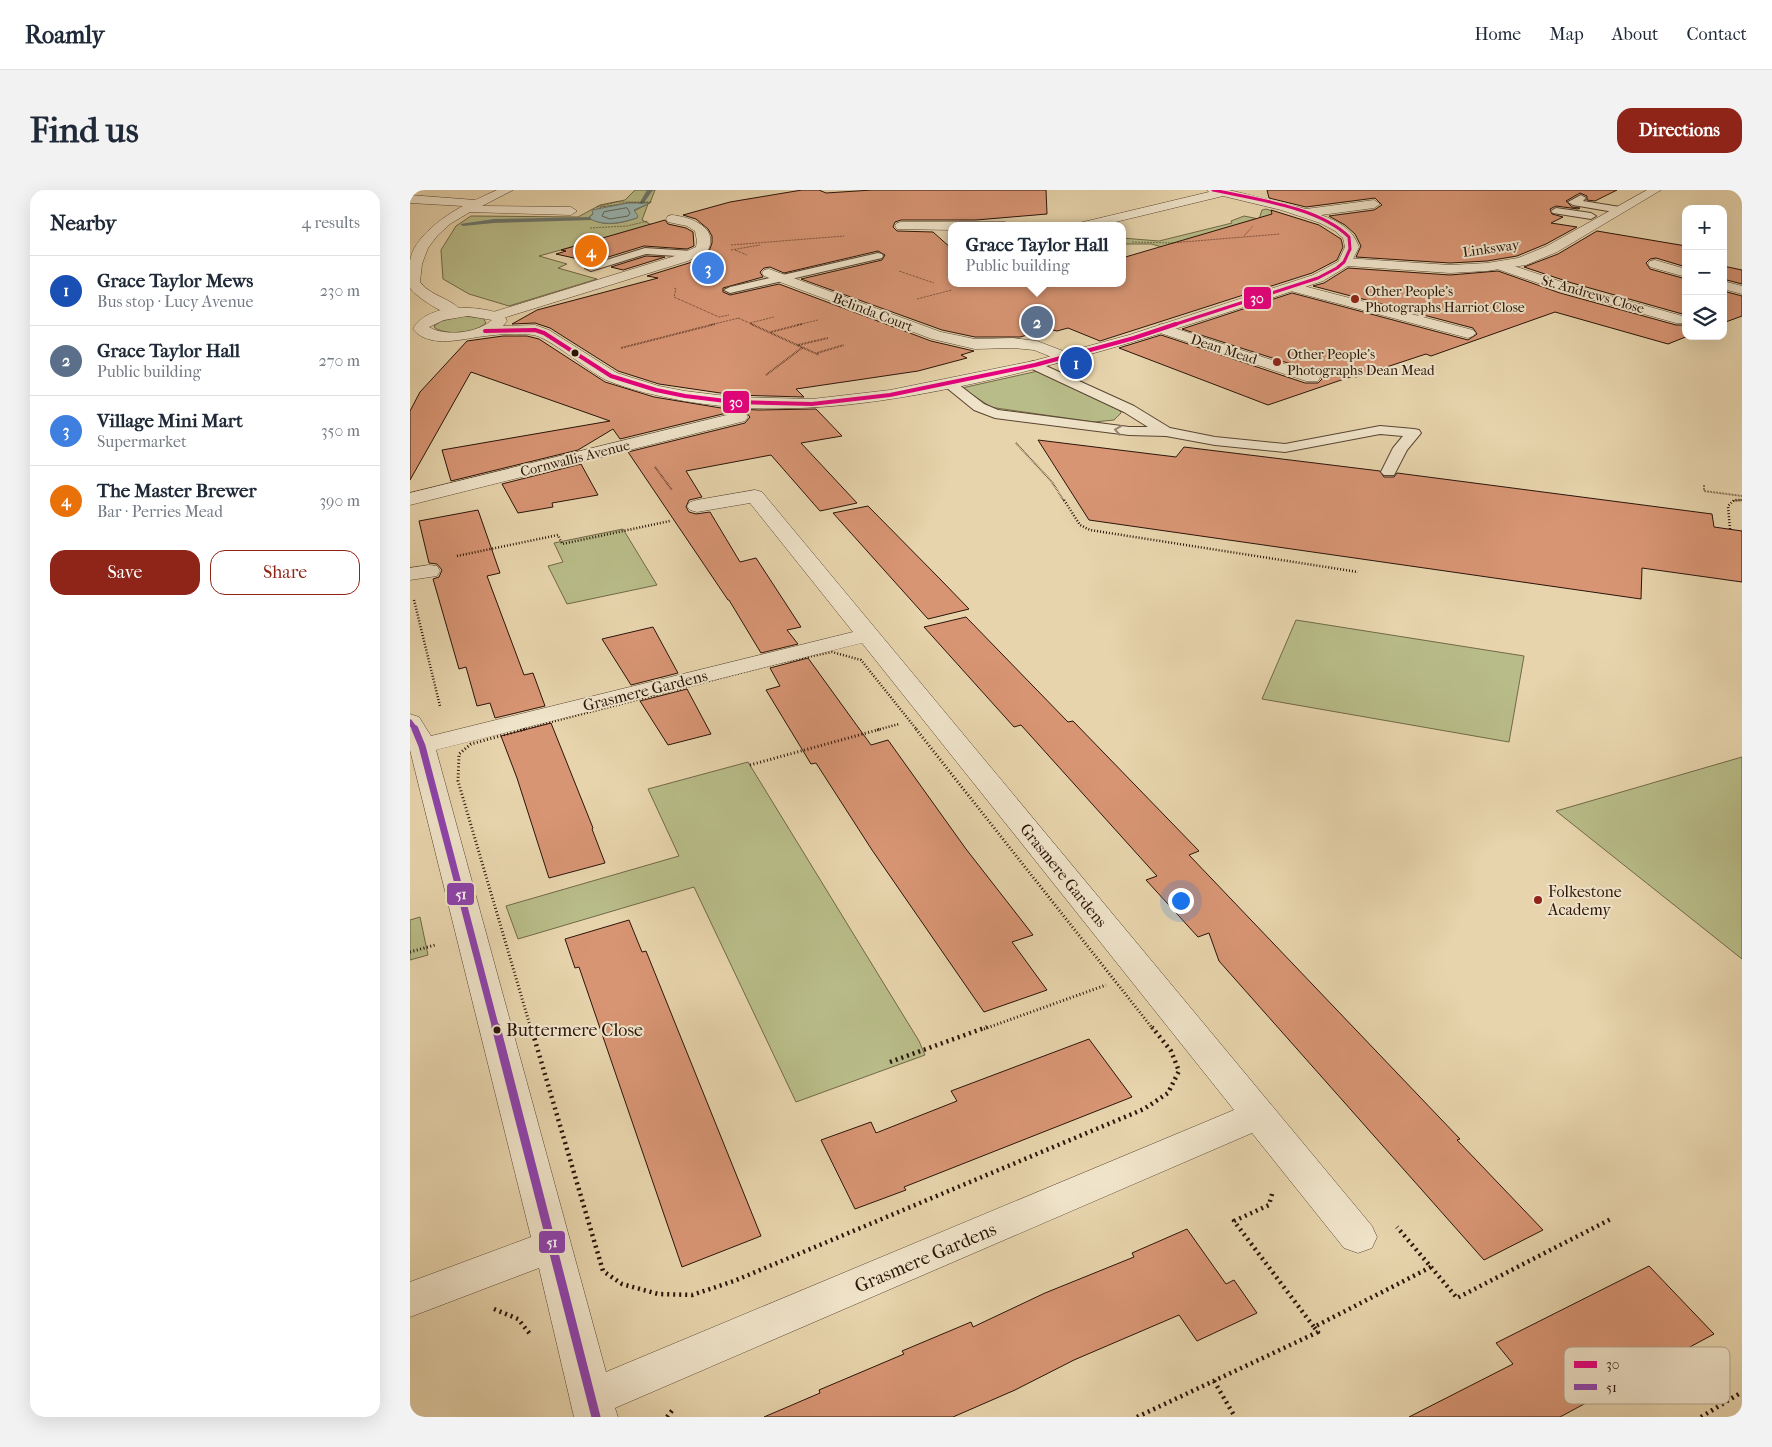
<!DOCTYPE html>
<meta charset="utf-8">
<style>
:root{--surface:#fff;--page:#f2f2f3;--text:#1f2937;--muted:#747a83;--line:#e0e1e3;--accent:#8f2418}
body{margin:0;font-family:"IM FELL French Canon",serif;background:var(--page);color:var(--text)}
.controls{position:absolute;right:15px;top:15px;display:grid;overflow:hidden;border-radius:10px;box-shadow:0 5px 20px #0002}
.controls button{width:45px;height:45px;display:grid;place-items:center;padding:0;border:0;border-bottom:1px solid var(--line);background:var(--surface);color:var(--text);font:25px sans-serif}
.you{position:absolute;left:770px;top:710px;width:18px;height:18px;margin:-12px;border:4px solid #fff;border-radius:50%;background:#1a73e8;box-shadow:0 0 0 8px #1a73e833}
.badge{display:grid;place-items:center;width:32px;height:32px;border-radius:50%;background:var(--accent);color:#fff;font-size:16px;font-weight:700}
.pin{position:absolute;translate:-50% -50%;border:2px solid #fff;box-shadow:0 1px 5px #0006}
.popup{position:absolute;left:538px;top:32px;width:178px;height:65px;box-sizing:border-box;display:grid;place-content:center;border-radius:10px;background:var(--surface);filter:drop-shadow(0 1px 4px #0005);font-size:16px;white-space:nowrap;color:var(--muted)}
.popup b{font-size:19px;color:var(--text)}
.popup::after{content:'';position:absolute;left:50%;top:100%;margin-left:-10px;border:10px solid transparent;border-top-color:var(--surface)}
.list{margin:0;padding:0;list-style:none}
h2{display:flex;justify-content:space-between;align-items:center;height:65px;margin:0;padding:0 20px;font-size:21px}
h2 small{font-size:16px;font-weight:400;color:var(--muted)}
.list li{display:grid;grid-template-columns:32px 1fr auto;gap:15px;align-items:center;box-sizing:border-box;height:70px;padding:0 20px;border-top:1px solid var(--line)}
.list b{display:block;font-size:19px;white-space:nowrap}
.list p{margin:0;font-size:16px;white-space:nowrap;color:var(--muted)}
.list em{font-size:16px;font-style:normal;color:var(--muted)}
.actions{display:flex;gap:10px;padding:15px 20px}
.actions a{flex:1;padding:11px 0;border:1px solid var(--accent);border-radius:15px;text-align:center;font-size:18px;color:var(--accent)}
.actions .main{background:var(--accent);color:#fff}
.icon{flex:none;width:28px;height:28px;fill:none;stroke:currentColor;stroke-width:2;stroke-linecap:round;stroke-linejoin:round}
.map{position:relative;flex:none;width:1332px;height:1227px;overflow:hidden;border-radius:15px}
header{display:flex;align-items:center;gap:30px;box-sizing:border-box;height:70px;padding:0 25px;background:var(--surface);border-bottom:1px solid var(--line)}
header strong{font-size:24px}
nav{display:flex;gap:28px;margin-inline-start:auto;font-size:18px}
.intro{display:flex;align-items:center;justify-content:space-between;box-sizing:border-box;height:120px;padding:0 30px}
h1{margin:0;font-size:35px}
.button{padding:12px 22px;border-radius:15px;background:var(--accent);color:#fff;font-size:18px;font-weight:700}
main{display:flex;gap:30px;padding:0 30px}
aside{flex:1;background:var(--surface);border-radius:15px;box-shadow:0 5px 20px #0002}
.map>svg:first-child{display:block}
</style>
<header>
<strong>Roamly</strong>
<nav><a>Home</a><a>Map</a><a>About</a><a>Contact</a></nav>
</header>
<div class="intro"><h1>Find us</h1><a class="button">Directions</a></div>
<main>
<aside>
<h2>Nearby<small>4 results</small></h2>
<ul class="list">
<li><span class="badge" style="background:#1a4fb4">1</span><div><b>Grace Taylor Mews</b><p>Bus stop · Lucy Avenue</p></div><em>230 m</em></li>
<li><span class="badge" style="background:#5c6f8a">2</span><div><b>Grace Taylor Hall</b><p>Public building</p></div><em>270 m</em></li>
<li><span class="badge" style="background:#3f7fe0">3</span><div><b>Village Mini Mart</b><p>Supermarket</p></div><em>350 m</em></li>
<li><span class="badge" style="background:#e8710a">4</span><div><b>The Master Brewer</b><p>Bar · Perries Mead</p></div><em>390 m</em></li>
</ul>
<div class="actions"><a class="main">Save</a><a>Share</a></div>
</aside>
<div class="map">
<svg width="1332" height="1227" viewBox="0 0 1332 1227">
<rect width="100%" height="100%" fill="#e7d4ac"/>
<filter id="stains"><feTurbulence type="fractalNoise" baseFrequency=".004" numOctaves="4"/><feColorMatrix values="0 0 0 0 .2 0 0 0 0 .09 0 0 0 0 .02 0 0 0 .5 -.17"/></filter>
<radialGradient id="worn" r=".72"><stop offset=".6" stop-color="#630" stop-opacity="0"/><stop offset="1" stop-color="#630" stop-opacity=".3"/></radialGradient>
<path fill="#b8bc88" stroke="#716848" d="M225 0H245L240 13H218L191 17 179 27C194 38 211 33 227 28L224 21 238 14 232 30 242 35 129 66 157 74 148 78 187 89 99 116 59 104 33 89 31 60 46 36 61 26 168 27 190 15 215 10Z
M856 19 904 34 790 67 741 54H712V48L749 51 822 33 821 31 834 26 849 29 852 20Z
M54 126 73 128 76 133C65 143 38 146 25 138L24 136 31 131Z
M628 181 709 218 711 223 704 230 684 232 586 218 581 217 552 198Z
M213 339 247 395 157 414 138 376 153 372 144 353Z
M886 430 1114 466 1099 552 852 509Z
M1332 567V769L1146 621Z
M338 572 509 851 515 865 386 912 284 697 108 749 96 716 269 666 238 599Z
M10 727 18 765 0 770V730Z"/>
<path fill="#99b7b2" stroke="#6d766e" d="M218 13H240L224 20 228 26 227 28C210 33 195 37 178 28L183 24 182 20Z"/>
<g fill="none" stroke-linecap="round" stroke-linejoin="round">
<path stroke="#62665e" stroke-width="1" d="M217 18 220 23 218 26 200 29 192 26 194 22Z"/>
<path fill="#6d766e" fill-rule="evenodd" d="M237 0H243L233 14H229Z
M180 27 182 30 84 33 53 36 50 34 84 29Z"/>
</g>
<path fill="#d89574" stroke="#2a1409" d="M392 0H409L416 3 462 0H636L637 24 566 30H491L485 32 483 37 487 41 523 42 542 59V93H712V68L862 24 861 20 909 35 931 49 933 57 927 70 902 83 690 151 658 138 647 141 639 139 610 147H565L532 140 391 89 472 70 475 65 468 61 374 83 360 77 354 78 350 82 353 87 313 98V102L320 105 369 94 521 151 564 161 551 165 557 168 508 181 386 199 394 207 324 205 249 194 208 181 140 138 125 133 102 134 127 120 248 88 237 86 279 73 298 64 302 53V46L298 39 286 29 273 25 320 12Z
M857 0H1207L1185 11 1177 10V6L1170 3 1156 11 1162 17 1170 18 1168 19 1146 16 1140 19 1142 24 1153 27 1141 33 1167 37 1136 54 1107 66 1077 71 1040 73 946 67 951 56 945 44 935 35 919 26 964 20 972 15 965 8 896 17 859 8Z
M255 30 258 34 276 38 283 42 284 56 277 59 234 56 182 72 146 64 156 61 151 60Z
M1187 41 1276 56V77L1246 68 1240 69 1236 73 1240 79 1276 89V125L1162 93 1114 77 1148 64Z
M236 66 255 67 213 80 201 77Z
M1313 76 1332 80V94L1313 89Z
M938 78 1040 85 1088 81 1150 103 1266 135H1276V146H1278L1258 154 1145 122 1021 166 1016 164 946 187 943 186 858 215 709 158 751 145 895 193H908L912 189 909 183 772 139 882 103 1058 150 1067 144 1063 138 903 96 914 93Z
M1313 101 1332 106V126L1313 133Z
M93 146H117L129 149 195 192 244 207 311 218 348 220 406 219 432 246 391 253 447 313 410 321 361 265 276 281 292 307 279 310 276 317 279 322 286 324 300 322 330 372 346 368 391 437 377 440 388 454 351 463 319 410H318L218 262 335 233 340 227 335 221 329 220 210 249 203 239 168 260 41 291 32 260 200 231 61 182 0 290V221L10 202 57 151Z
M628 250 766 267 774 257 970 281 974 287H984L987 283 1302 324 1304 337 1332 341V392L1232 378 1231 409 679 330Z
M171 274 188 305 142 313 143 317 108 323 92 294Z
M458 316 531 390 559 419 518 429 423 323Z
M68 320 90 383 77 386 114 485 123 483 135 516 85 528 80 513 67 516 56 477 49 479 23 389 29 387 32 380 27 374 19 373 9 331Z
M556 427 658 532 663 531 789 661 779 665 1050 949 1047 950 1133 1040 1074 1070 809 771 799 743 788 747 736 690 747 686 611 535 604 537 514 437Z
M243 437 268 483 221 495 192 449Z
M398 468 461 555 478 550 556 659 623 745 602 752 637 800 574 822 462 660 406 573 401 574 356 500 370 496 360 478Z
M277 499 301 544 258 555 230 511Z
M141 533 183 638 182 639 195 673 139 688 107 588 91 546Z
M219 730 232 762 236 761 351 1046 272 1077 169 777 165 778 155 749Z
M679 849 722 907 494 997 496 1000 445 1019 411 950 461 932 466 943 547 911 541 901Z
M777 1039 816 1094 824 1090 847 1123 787 1151 769 1125 664 1170 605 1200 543 1227H354L410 1203 409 1200 494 1164 492 1161 561 1132 563 1137 635 1103 724 1067 722 1063Z
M1239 1076 1304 1144 1150 1227H999L1103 1174 1086 1153Z"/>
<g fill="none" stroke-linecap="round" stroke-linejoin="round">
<g stroke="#594432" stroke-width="2">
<path id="service" d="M1171 5 1176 8 1173 11 1210 17 1215 20 1210 23 1163 15 1158 12Z
M1146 18 1181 23 1186 26 1181 29 1143 23 1141 21Z
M235 58 282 61 287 64 282 67 236 64 181 81 175 78 177 76Z
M468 63 472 64 473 66 472 68 320 103 314 100 320 97Z
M625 171 724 216 760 238 805 247 875 254 970 236 1004 239 1009 240 1011 243 997 260 984 285H974L971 282 983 258 993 246 970 244 875 262 805 255 756 246 719 245 585 228 564 220 532 194 534 191H544L574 214 588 220 719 237H738L714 222 620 178 618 175 620 172Z"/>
</g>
<g stroke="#594432" stroke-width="1">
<path id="minor" d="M87 0H103L72 16 161 17 167 21 161 25 60 22 40 34 27 46 18 58 12 74 10 92C21 107 43 108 53 123L51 126C40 129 7 108 0 98 0 89 0 80 0 71 3 48 34 26 53 16L0 13V5L65 10Z
M797 0H819L896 19 964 10 970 14 964 18 911 25C928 31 943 39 949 57L940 75 935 76 928 72 935 57 933 48 925 41 910 33 871 20 813 6 689 36H667L669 33 799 2Z
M262 25C280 27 311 37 297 62L278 71 90 129H80L78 126 80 123 268 65 286 57 287 51 285 41 277 36 258 32 256 29 258 26Z
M491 32H595L601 36H542V40L487 39 485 36 487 33Z
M1245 70 1276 79V87L1240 77 1238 74 1240 71Z
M1092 72 1161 95 1276 127V133H1266L1151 101 1087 79 1085 76Z
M359 79 531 142 565 149 603 148 627 151 661 164 663 167 661 170H649L624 160 603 158 565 159 522 149 354 86 352 83 354 80Z
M1313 91 1332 96V104L1313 99Z
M882 93 1063 140 1066 143 1063 146 1058 148 877 100 875 97 877 94Z
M752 134 908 185 910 188 908 191H896L747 142 744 139 747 136Z
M329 222 335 223 338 227 335 231 0 315V303Z
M345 300 352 302 962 1036 967 1047 962 1058 948 1063 934 1058 842 943 205 1218 208 1227H164L129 1078 0 1127V1092L121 1047 0 560V524L9 527 21 546 443 442 340 313 287 322 280 320 277 316 280 312 287 310ZM452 453 824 920 196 1182 26 560Z
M19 375 27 376 30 381 27 386 0 390V378Z"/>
</g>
<g stroke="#594432" stroke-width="1">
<path id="tertiary" d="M1237 0H1251L1147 62 1116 75 1077 81 1040 83 938 76 913 91C798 129 684 167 566 193 469 214 373 228 274 211 248 206 220 200 196 190 178 181 139 147 123 145 109 143 90 144 76 146 54 148 20 160 3 139 17 112 70 115 94 125L97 131 93 136 125 135 139 140 207 183 249 196 275 201 324 207 402 209 480 200 623 171 719 145 903 85 935 68 1040 75 1077 73 1108 68 1137 56ZM58 126 82 130C68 143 35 147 19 137L34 130Z"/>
</g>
<path stroke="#2a1409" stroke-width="1" stroke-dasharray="0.5 1" stroke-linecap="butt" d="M1323 0 1332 2
M187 17 206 12H242
M180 38 217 36 238 31
M834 46 843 36
M722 52 761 53 870 44
M321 55 434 46
M321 60 350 55
M325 60 337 65
M489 81 524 93
M264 98 266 99 264 107 309 127 319 125
M507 109 542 100
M328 128 344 135
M340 133 364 127
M300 135 329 128
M387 135 408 130"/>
<path stroke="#2a1409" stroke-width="2" stroke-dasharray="0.5 1" stroke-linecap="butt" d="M341 134 409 165
M361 142 392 134
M388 155 418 148
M211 158 305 134
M407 163 434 155
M356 185 393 157
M606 253 642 292 654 311
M245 277 262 300
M1294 295V301L1332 306
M1323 311 1332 310"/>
<path stroke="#2a1409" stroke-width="2.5" stroke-dasharray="1 2" stroke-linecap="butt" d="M654 310 670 335 680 340 948 382
M1320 339 1318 316 1324 310H1332
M47 366 148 345 152 354 260 331
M4 410 30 516
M110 540 369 473 422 462 451 470 507 540
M467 540 489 534"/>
<path stroke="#2a1409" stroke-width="3" stroke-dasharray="1 2.5" stroke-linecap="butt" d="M115 539 61 554 49 564 48 591 121 839
M506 539 743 839
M340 575 471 539
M0 762 25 755
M574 839 696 795"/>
<path stroke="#2a1409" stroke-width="4.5" stroke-dasharray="2 4" stroke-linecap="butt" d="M121 837 193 1081 212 1094 248 1104 282 1105 324 1091 734 919 758 903 769 881 761 861 742 837
M480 872 577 837
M862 1004 859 1015 824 1031 904 1137 1021 1077 987 1037
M1021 1077 1047 1108 1201 1029
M84 1119 108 1129 120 1144
M804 1191 825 1227
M257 1227 264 1218
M727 1227 908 1142 904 1137
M1291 1227 1332 1202"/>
<use href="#service" fill="#efe3c9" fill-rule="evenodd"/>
<use href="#minor" fill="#efe3c9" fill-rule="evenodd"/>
<use href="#tertiary" fill="#efe3c9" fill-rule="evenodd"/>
<g stroke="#efe3c9" stroke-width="5">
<path id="bus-1-far1" d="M763 135 908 88 927 78 934 72 940 59 939 47C909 17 844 9 803 0"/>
</g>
<g stroke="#efe3c9" stroke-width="6">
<path id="bus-1" d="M75 141 125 140 134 143 201 186 246 200 275 206 324 212 402 214 480 205 625 175 724 148 766 134"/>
</g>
<g stroke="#efe3c9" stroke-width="8">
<path id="bus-2-far2" d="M0 532 6 540"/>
</g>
<g stroke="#efe3c9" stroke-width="11">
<path id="bus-2-far1" d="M5 539 12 556 86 839"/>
</g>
<g stroke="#efe3c9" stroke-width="12">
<path id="bus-2" d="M86 837 186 1227"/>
</g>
<use href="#bus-1-far1" stroke="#e5007d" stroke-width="3"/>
<use href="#bus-1" stroke="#e5007d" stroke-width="4"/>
<use href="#bus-2-far2" stroke="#8e44ad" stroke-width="5"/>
<use href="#bus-2-far1" stroke="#8e44ad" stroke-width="7"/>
<use href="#bus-2" stroke="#8e44ad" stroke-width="9"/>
</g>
<defs><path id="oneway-chevron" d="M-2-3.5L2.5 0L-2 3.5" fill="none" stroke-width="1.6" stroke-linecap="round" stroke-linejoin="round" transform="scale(1.25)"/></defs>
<use stroke="#968673" href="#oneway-chevron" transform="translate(708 240) rotate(-172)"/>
<g fill="#8f2418" stroke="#efe3c9" stroke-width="2">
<circle cx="945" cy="109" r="5"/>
<circle cx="867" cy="172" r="5"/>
<circle cx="1128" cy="710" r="5"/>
</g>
<g fill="#2a1409" stroke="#efe3c9" stroke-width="2">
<circle cx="165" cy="163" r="4.5"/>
<circle cx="87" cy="840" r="4.5"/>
</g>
<g text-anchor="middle" stroke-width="4" stroke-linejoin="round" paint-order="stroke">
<g font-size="14" fill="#2a1409" stroke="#efe3c9">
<text transform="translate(1081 58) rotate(-8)" y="5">Linksway</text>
<text transform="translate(1183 104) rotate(16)" y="5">St. Andrews Close</text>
<text transform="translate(463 122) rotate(21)" y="5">Belinda Court</text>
<text transform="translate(814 159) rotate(18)" y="5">Dean Mead</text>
<text transform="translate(165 268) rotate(-14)" y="5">Cornwallis Avenue</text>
</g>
<g font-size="14" fill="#2a1409" stroke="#efe3c9" text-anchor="start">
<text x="955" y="106">Other People's<tspan x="955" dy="16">Photographs Harriot Close</tspan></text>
<text x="877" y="169">Other People's<tspan x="877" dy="16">Photographs Dean Mead</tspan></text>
</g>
<g font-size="16" fill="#2a1409" stroke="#efe3c9">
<text transform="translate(235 500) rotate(-14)" y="6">Grasmere Gardens</text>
<text transform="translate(654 685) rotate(51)" y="6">Grasmere Gardens</text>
</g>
<g font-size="16" fill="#2a1409" stroke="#efe3c9" text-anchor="start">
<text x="1138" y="707">Folkestone<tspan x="1138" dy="18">Academy</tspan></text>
</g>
<g font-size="18" fill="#2a1409" stroke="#efe3c9" text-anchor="start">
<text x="96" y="846">Buttermere Close</text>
</g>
<g font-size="19" fill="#2a1409" stroke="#efe3c9">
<text transform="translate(515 1067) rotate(-23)" y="7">Grasmere Gardens</text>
</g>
</g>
<rect x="1154" y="1157" width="166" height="57" rx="8" fill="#efe3c9" stroke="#b4a58f" stroke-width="1"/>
<rect x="1164" y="1171" width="23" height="7" fill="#e5007d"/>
<rect x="1164" y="1194" width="23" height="6" fill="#8e44ad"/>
<g font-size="14" fill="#2a1409">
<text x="1196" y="1179">30</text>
<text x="1196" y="1202">51</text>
</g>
<g stroke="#efe3c9" stroke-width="2">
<rect x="833" y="96" width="29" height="24" rx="5" fill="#e5007d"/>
<rect x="312" y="200" width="28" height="24" rx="5" fill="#e5007d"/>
<rect x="36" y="692" width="29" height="24" rx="5" fill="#8e44ad"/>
<rect x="128" y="1040" width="28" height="24" rx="5" fill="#8e44ad"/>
</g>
<g font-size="14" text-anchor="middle" font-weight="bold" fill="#fff">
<text x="847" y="113">30</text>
<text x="326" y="217">30</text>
<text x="51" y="709">51</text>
<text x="142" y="1057">51</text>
</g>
<rect width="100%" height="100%" filter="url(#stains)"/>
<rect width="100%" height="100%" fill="url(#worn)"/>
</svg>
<div class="controls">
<button>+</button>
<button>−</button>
<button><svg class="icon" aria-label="layers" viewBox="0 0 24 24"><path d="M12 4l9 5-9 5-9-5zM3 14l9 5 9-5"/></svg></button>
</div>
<div class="you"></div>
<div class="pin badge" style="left:666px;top:173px;background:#1a4fb4">1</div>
<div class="pin badge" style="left:627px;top:132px;background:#5c6f8a">2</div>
<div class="popup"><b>Grace Taylor Hall</b>Public building</div>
<div class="pin badge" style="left:298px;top:78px;background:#3f7fe0">3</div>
<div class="pin badge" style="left:181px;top:61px;background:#e8710a">4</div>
</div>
</main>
